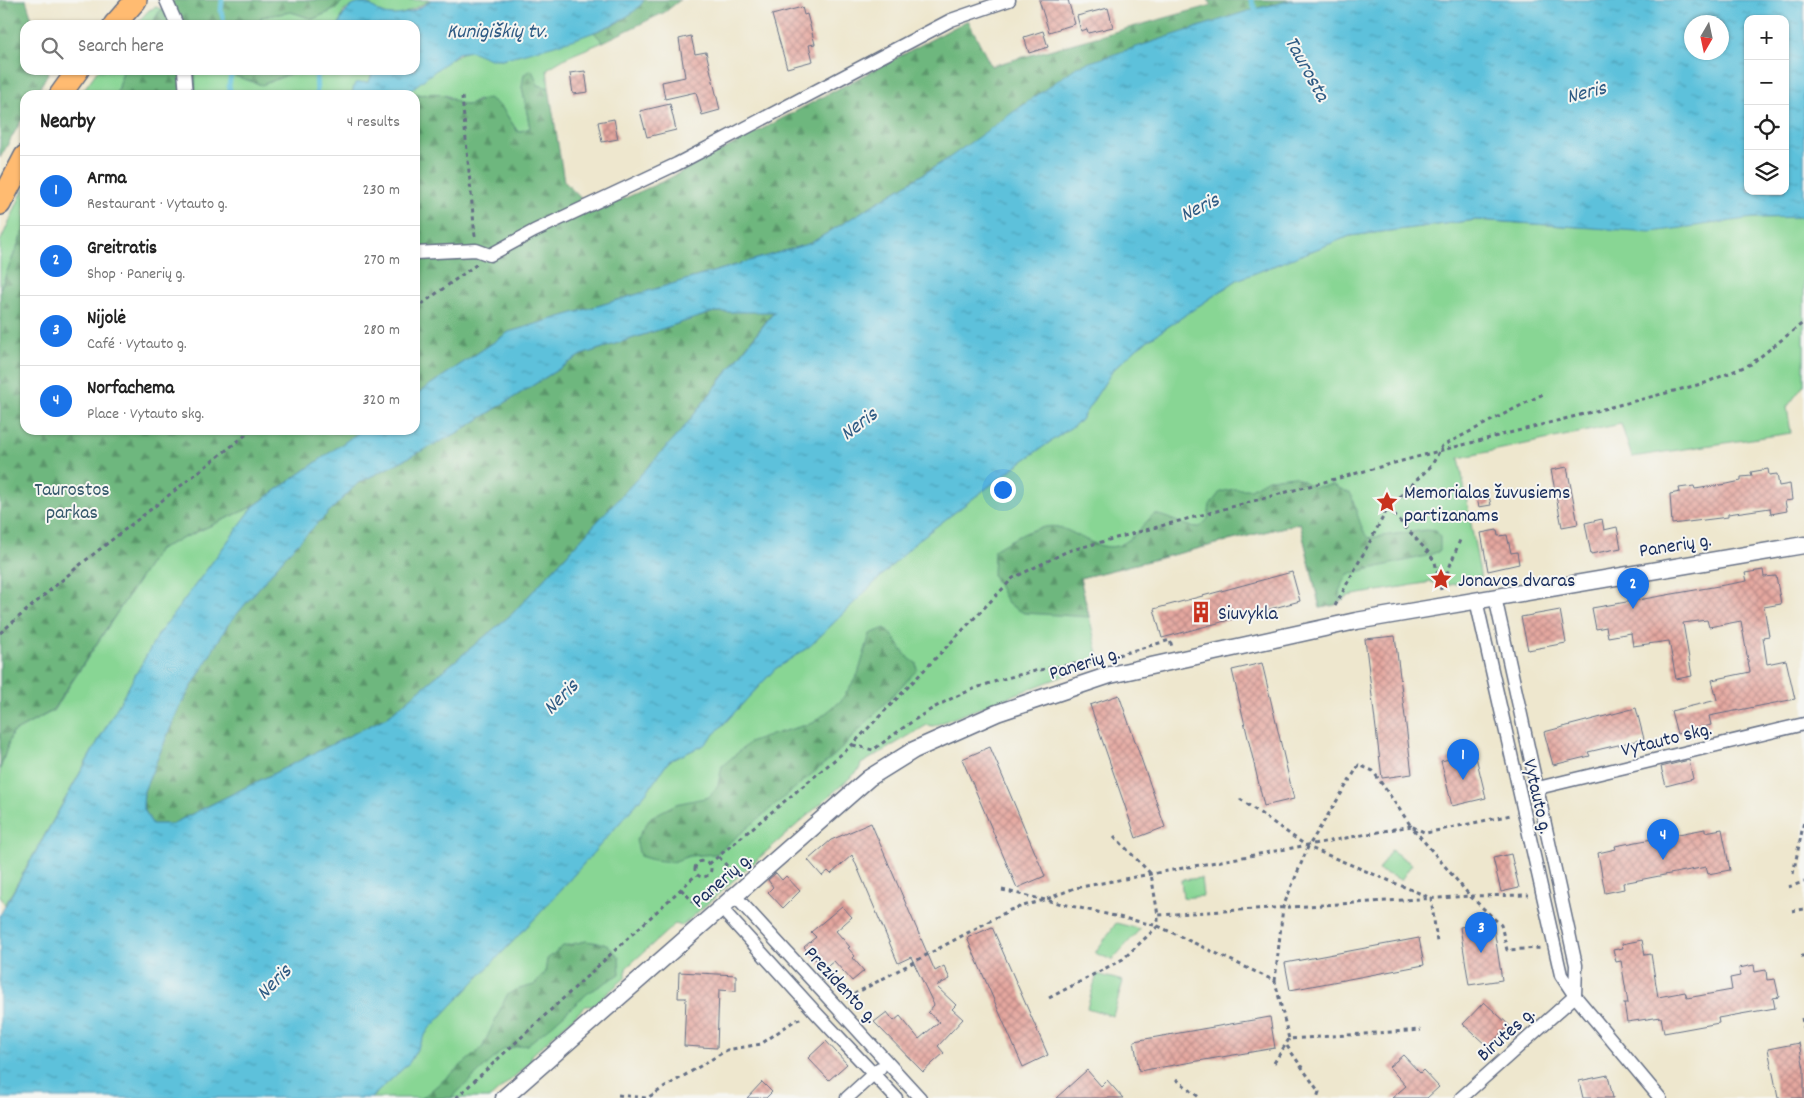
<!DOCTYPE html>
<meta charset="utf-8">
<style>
:root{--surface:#fff;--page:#f2f2f2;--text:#222;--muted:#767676;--line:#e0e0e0;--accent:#1a73e8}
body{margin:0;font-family:Dekko,sans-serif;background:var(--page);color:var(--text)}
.controls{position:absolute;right:15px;top:15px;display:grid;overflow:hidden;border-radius:10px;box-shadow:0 1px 4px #0004}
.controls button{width:45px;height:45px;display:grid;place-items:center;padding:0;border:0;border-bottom:1px solid var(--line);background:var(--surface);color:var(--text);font:25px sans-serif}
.compass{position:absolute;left:1684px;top:15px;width:45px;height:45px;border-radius:50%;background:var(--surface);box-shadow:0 1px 4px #0004;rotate:189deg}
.you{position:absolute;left:1002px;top:489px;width:18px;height:18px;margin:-12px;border:4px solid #fff;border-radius:50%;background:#1a73e8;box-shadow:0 0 0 8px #1a73e833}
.badge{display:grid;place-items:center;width:32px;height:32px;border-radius:50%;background:var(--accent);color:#fff;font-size:16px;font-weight:700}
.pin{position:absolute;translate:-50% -41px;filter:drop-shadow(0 1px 2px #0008)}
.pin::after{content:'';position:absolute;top:26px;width:18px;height:15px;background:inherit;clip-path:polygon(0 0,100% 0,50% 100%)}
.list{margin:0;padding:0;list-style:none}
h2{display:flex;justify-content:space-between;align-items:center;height:65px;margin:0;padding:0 20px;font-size:21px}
h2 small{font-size:16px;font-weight:400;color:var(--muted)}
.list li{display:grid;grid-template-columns:32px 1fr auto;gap:15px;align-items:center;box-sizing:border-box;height:70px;padding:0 20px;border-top:1px solid var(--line)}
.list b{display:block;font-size:19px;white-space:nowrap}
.list p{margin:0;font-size:16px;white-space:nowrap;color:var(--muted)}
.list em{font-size:16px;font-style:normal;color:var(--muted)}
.icon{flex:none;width:28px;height:28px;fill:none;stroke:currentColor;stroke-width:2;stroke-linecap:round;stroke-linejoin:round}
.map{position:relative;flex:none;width:1804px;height:1098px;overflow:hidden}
.search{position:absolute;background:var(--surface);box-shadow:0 1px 4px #0004;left:20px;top:20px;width:400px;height:55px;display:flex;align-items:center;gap:12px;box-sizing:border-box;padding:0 18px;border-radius:15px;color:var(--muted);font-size:19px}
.panel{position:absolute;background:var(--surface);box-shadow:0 1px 4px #0004;left:20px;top:90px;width:400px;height:345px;border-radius:15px}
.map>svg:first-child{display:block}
</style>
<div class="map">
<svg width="1804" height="1098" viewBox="0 0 1804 1098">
<defs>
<pattern id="forest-firs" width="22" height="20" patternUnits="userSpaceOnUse" patternTransform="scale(1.25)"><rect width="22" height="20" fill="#6eb77e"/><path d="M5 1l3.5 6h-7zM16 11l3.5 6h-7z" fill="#5a956a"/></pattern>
<pattern id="water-ripples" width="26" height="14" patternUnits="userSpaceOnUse" patternTransform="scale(1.25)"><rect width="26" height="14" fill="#5dc1db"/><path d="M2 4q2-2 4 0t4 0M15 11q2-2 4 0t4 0" fill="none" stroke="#4c9db5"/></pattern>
<pattern id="building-cross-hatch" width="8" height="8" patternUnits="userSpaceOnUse" patternTransform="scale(1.25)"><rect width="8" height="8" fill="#e5a79f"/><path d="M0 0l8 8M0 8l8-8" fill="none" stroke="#b98885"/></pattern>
</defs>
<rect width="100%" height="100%" fill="#f6f6f2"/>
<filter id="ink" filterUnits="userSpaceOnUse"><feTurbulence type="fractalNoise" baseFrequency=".02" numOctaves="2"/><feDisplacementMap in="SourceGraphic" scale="10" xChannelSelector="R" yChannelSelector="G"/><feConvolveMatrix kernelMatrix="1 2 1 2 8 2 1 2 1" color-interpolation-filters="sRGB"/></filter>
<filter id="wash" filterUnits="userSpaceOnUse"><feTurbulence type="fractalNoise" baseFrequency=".0096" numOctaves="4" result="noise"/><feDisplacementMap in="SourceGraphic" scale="20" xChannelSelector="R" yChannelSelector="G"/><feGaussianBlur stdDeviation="1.12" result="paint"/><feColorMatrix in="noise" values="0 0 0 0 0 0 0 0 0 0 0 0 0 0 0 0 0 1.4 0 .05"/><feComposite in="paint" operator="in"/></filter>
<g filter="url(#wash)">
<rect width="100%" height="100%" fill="#eee7ce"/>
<path fill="#88d694" stroke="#528279" d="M343 0H431L399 16 383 14 366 2 344 10 339 25H260L261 17 291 12 313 19 336 9Z
M156 7 161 9 151 25H135L149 10Z
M594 32 603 42 567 57 547 69 549 88 538 85 522 87 530 128 518 132 502 108 478 100C475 101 470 105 467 105 458 106 453 97 445 95 431 92 422 98 409 91 419 82 460 48 472 51 483 53 491 59 502 59Z
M98 70H123L119 88 115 95H80Z
M195 70H218L262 85 299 70H370L372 74 369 82 361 83 352 92 355 95H195Z
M25 186V227L0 289V242Z
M1804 217V385L1787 407 1791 433 1632 457 1621 424 1459 458 1481 579 1445 586 1431 582 1348 596 1335 605 1320 608 1300 523 1080 578 1100 662 933 726 927 725 861 764 859 770 682 926 675 924 626 968V977L593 1006H586L532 1055 530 1063 490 1098H371L409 1063 428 1030 541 912 646 793 669 761 704 745 775 669 810 646 917 541 1013 468 1080 421 1113 370 1138 347 1237 280 1350 236 1476 220 1577 227 1753 218Z
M254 506 158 635 5 905 0 895V769L12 733 53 711 159 549Z
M1391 850 1412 864 1401 880 1378 870Z
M1201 878 1203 896 1183 898 1181 880Z
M1116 923 1140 929 1112 960 1095 953Z
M1097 974 1123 981 1113 1016 1087 1008Z"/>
<path fill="url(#forest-firs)" stroke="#44736e" d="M0 0H26L34 25H25V70H47L48 73 36 95H25V114L0 158Z
M175 0H343L336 9 313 19 291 12 261 17 260 25H151L161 9Z
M644 0H680L665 12 603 42 594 32 617 23Z
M1208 0H1293L1254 9 946 160 811 243 509 332 415 395V95H404L409 91C423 99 427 91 440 94 449 96 458 105 466 105 472 105 481 99 489 98L502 108 518 132 530 128 522 87 524 74 532 70 538 85 549 88 564 181 594 212 666 180 968 20 991 66 1212 5Z
M123 70H195V95H115L119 88Z
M217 70H299L262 85Z
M25 227V430H362L254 506 159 549 52 711 12 733 0 769V289Z
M774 311 682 430 512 614 387 717 172 824H152L143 807 144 791 178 710 227 626 288 553 358 483 457 433 581 355 714 312Z
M1294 476 1313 487 1333 485 1351 494C1355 505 1361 531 1368 538L1426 530 1436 531 1440 537V551L1426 556 1348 574 1339 591 1341 601 1335 605 1320 608 1300 523 1080 578 1089 617 1024 613 1008 604 993 575 994 550C1010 540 1039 523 1058 527 1078 532 1098 553 1120 545 1134 539 1143 524 1154 514 1171 517 1183 527 1200 527L1208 519 1210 505 1220 492 1233 489H1251L1268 479Z
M885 628C901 642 898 652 916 663L917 670 836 754 716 854 689 856 673 862 653 860 640 856 636 840 651 817 676 804 709 797 718 785 722 766 749 743 774 734 813 723 841 701 858 674 870 634Z
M586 941 607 944 619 957 620 974 588 993 551 1026 527 1045 504 1049 451 1098H422L482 1048 507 995 515 990 534 985 545 973 547 959 563 946Z"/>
<path fill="url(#water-ripples)" stroke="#3c789c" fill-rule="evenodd" d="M431 0H644C628 30 535 50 502 59H490L471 51 458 53 404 95H355L352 93 355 83 369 82 372 74 370 70H415V25H339C343 13 352 0 368 4 374 7 379 12 385 14 400 18 419 10 431 0Z
M1293 0H1804V217L1753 218 1652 232 1476 220 1350 236 1237 280 1138 347 1113 370 1080 421 1013 468 917 541 810 646 775 669 704 745 669 761 646 793 541 912 428 1030 409 1063 371 1098H0V915L158 635 254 506 362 430H415V395L509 332 811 243 946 160 1078 66 1254 9ZM1748 19H1785V191H1748ZM1692 22H1722V52H1692ZM714 312H774L682 430 512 614 387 717 172 824H152L143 807 144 791 178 710 227 626 288 553 358 483 457 433 581 355Z"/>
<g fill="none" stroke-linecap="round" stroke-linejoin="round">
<path stroke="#5dc1db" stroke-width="5" d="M222 0 221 12 225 25
M1251 0 1257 13
M316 70 317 95
M349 70 357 73 362 70
M231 95 229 85 232 70"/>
</g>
<g id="blocks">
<path fill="url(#building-cross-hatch)" d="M1039 0H1068L1075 24 1049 32Z
M802 7 804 15 807 14 815 44 809 45 813 61 787 68 772 15Z
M1108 8 1113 27 1088 33 1087 29 1081 31 1077 16Z
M1043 31 1048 47 1029 53 1024 37Z
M691 36 695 54 706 52 720 110 702 115 696 92 665 99 662 82 685 77 679 39Z
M585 71 588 92 573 94 570 73Z
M670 104 676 130 647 137 640 111Z
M614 119 618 139 602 142 598 122Z
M1567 467 1578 524 1562 527 1551 470Z
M1768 469 1769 475 1777 474 1779 486 1790 484 1792 500 1785 501 1787 511 1771 514 1770 508 1728 514V517L1672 524 1670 494 1680 492 1679 488 1694 486 1695 489 1727 484 1741 481V477L1752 476 1751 472Z
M1488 492 1491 505 1479 507 1476 494Z
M1602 519 1604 530 1617 527 1621 548 1591 554 1585 523Z
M1497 530 1498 536 1507 535 1511 553 1517 552 1519 564 1488 571 1481 533Z
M1763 570 1764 577 1776 576 1781 604 1764 607 1769 636 1763 637 1767 664 1786 660 1795 699 1709 716 1711 725 1677 734 1671 711 1717 700 1712 680 1750 672 1741 621 1709 627 1707 620 1683 623 1692 676 1676 679 1669 641 1633 646 1631 633 1608 637 1606 627 1596 629 1592 608 1747 581 1745 573Z
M1292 572 1300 601 1162 638 1154 609Z
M1560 610 1566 643 1528 650 1521 617Z
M1395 636 1412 774 1382 778 1365 639Z
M1262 663 1294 799 1264 806 1232 670Z
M1119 695 1165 827 1136 838 1090 705Z
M1636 708 1644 739 1588 752 1590 756 1553 765 1544 732Z
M990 747 1045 876 1017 888 962 759Z
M1475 753 1486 798 1452 806 1441 761Z
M1689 760 1693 779 1666 786 1661 767Z
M871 823 935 971 944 966 950 979 936 986 956 1005 952 1009 963 1019 938 1046 944 1053 923 1072 874 1022 887 1012 894 1021 900 1016 919 1039 939 1022 928 1012 934 1005 911 957 898 963 852 855 831 874 828 871 822 876 808 860 831 840Z
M1705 829V832L1722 829 1730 870 1708 874 1706 867 1623 883 1624 889 1605 893 1598 853 1616 849 1615 846Z
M1511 854 1519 888 1501 892 1493 858Z
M776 873 782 880 786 876 800 891 783 908 768 892 773 887 768 880Z
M842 906 852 917 836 931 850 947 848 948 855 956 853 958 864 971 852 981 834 961 824 969 804 947 816 937 811 932Z
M1493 922 1502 980 1469 985 1460 927Z
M992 927 1048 1055 1023 1067 967 938Z
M1419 938 1424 965 1290 990 1285 963Z
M1642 940 1645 955 1651 954 1658 997 1685 992 1687 998 1732 990 1730 978 1740 976 1739 968 1754 965 1755 972 1766 970 1767 980 1775 979 1779 997 1773 998 1775 1008 1718 1018 1719 1023 1664 1033 1661 1017 1627 1022 1624 1003H1628L1621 961 1616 962 1613 950 1623 948 1622 944Z
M679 972 736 975V991L719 990 717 1048 684 1046 686 998H678Z
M1484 1002 1509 1025 1488 1047 1463 1024Z
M1270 1017 1275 1048 1139 1071 1134 1041Z
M826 1041 847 1064 829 1080 808 1058Z
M1799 1043 1804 1069V1098H1778L1768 1049Z
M1403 1055 1420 1073 1423 1070 1439 1087 1427 1098H1392L1406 1086 1389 1067Z
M1087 1070 1101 1086 1107 1080 1123 1098H1056Z
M1608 1075 1613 1098H1583L1579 1081Z
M762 1082 772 1092 766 1098H747Z"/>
</g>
</g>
<g filter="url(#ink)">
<use href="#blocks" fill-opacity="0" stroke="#656f85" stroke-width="1"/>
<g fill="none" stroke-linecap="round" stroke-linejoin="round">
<g stroke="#656f85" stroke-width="15">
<path id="minor" d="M166 0 177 25
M184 70 186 95
M415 253 476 250 490 255 534 231 677 164 951 20 1009 0
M1495 597 1576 965 1575 996
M1476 600 1561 975 1575 996 1660 1098
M1538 788 1804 724
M735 896 920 1098
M721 908 817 1014 896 1098
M847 1098 880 1068
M1461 1098 1575 996"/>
</g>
<g stroke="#656f85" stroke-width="19">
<path id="tertiary" d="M504 1098 869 778 914 750 997 713 1110 675 1356 621 1804 545"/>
</g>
<g stroke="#656f85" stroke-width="24">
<path id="trunk" d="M114 25 136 0
M60 95 78 70
M0 204 25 156"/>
</g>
<path stroke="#656f85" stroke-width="3" stroke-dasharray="4 4" stroke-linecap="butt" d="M462 97 475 236
M415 309 477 264
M1388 508 1432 465 1442 446 1545 393
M1441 589 1460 540
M1335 606 1388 508 1428 552 1435 562 1441 590
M0 633 81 564 252 430
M1118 655 1170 640 1172 647
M853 745 873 750C891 737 910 722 930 710 981 680 1039 668 1098 661
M1240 799 1308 847 1431 898 1437 942
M1114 836 1151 874 1158 915
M719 857 735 875
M695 869a8 8 0 1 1 16 0a8 8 0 1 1-16 0Z
M709 864 850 747 1013 578 1068 551 1439 451 1705 383 1751 364 1804 322
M1793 874 1804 821
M1788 887 1804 882
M681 889 698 907
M1002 890 1158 926 1275 981 1289 1039 1421 1030
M1792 911 1804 909
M1801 956H1804
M1275 981 1283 907 1308 847 1359 765 1373 771 1411 826 1426 833 1511 815
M847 998 1010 910 1047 899 1075 888 1411 826 1470 896 1529 895
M1049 998 1123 959 1158 926V915L1470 896 1501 925 1507 950 1542 948
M1802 1018 1804 1028
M1287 1046 1319 1092 1317 1098
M1274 1063 1289 1039
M1176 1079 1200 1098
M618 1095 647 1098 727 1050 761 1044 794 1021 803 1018
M456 1098 696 875"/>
<use href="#minor" stroke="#fff" stroke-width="12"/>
<use href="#tertiary" stroke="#fff" stroke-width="16"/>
<use href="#trunk" stroke="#ffbb71" stroke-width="21"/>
</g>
</g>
<defs>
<g id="sight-bare" transform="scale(1.725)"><path d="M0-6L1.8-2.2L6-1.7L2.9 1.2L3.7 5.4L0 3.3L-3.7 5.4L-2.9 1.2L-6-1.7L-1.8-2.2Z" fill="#c8321e" stroke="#f6f6f2" stroke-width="2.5" paint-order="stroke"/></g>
<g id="building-bare" transform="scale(1.725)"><path d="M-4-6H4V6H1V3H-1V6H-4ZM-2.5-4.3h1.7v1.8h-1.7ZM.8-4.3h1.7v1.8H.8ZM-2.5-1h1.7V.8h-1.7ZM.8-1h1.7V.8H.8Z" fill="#c8321e" stroke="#f6f6f2" stroke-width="2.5" paint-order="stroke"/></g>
</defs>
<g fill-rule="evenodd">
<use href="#sight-bare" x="1387" y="502"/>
<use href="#sight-bare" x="1441" y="579"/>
<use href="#building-bare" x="1201" y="612"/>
</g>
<g text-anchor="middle" stroke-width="4" stroke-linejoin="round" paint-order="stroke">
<g font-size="20" fill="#36596c" stroke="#f6f6f2">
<text x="72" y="495">Taurostos<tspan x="72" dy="23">parkas</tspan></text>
</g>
<g font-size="20" fill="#1b2f5e" stroke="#f6f6f2" text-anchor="start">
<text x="1404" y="498">Memorialas žuvusiems<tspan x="1404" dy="23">partizanams</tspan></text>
<text x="1458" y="586">Jonavos dvaras</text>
<text x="1218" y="619">Siuvykla</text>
</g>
<g font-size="20" fill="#1b2f5e" stroke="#f6f6f2">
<text transform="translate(1675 544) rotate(-9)" y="7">Panerių g.</text>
<text transform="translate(1084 662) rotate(-17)" y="7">Panerių g.</text>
<text transform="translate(1666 738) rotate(-14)" y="7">Vytauto skg.</text>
<text transform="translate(1539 796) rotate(77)" y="7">Vytauto g.</text>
<text transform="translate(721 879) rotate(-41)" y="7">Panerių g.</text>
<text transform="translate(842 984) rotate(47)" y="7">Prezidento g.</text>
<text transform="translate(1505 1033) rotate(-42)" y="7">Birutės g.</text>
</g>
<g font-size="21" font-style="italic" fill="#2f5b84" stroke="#f6f6f2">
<text x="497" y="37">Kunigiškių tv.</text>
<text transform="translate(1308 68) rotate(61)" y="7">Taurosta</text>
<text transform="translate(1586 91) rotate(-14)" y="7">Neris</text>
<text transform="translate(1199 206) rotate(-26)" y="7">Neris</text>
<text transform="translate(858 423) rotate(-37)" y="7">Neris</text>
<text transform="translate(560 696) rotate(-45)" y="7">Neris</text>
<text transform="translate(273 981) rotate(-45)" y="7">Neris</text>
</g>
</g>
</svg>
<div class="controls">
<button>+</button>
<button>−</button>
<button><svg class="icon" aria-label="locate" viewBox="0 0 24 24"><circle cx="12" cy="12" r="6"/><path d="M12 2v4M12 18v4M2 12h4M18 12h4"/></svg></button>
<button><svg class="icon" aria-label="layers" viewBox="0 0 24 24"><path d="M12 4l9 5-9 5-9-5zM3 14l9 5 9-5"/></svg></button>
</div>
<svg class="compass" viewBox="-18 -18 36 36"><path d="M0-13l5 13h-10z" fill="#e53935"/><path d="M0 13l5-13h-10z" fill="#767676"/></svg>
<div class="you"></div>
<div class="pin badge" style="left:1463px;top:780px">1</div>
<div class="pin badge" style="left:1633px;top:609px">2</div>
<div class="pin badge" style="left:1481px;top:953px">3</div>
<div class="pin badge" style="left:1663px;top:860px">4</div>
<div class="search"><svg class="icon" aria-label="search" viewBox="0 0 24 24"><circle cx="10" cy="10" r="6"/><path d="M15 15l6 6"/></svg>Search here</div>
<section class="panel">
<h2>Nearby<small>4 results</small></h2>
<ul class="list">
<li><span class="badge">1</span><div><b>Arma</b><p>Restaurant · Vytauto g.</p></div><em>230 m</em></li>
<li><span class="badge">2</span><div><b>Greitratis</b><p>Shop · Panerių g.</p></div><em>270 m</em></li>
<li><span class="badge">3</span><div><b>Nijolė</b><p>Café · Vytauto g.</p></div><em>280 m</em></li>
<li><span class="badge">4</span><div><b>Norfachema</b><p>Place · Vytauto skg.</p></div><em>320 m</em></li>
</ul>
</section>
</div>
